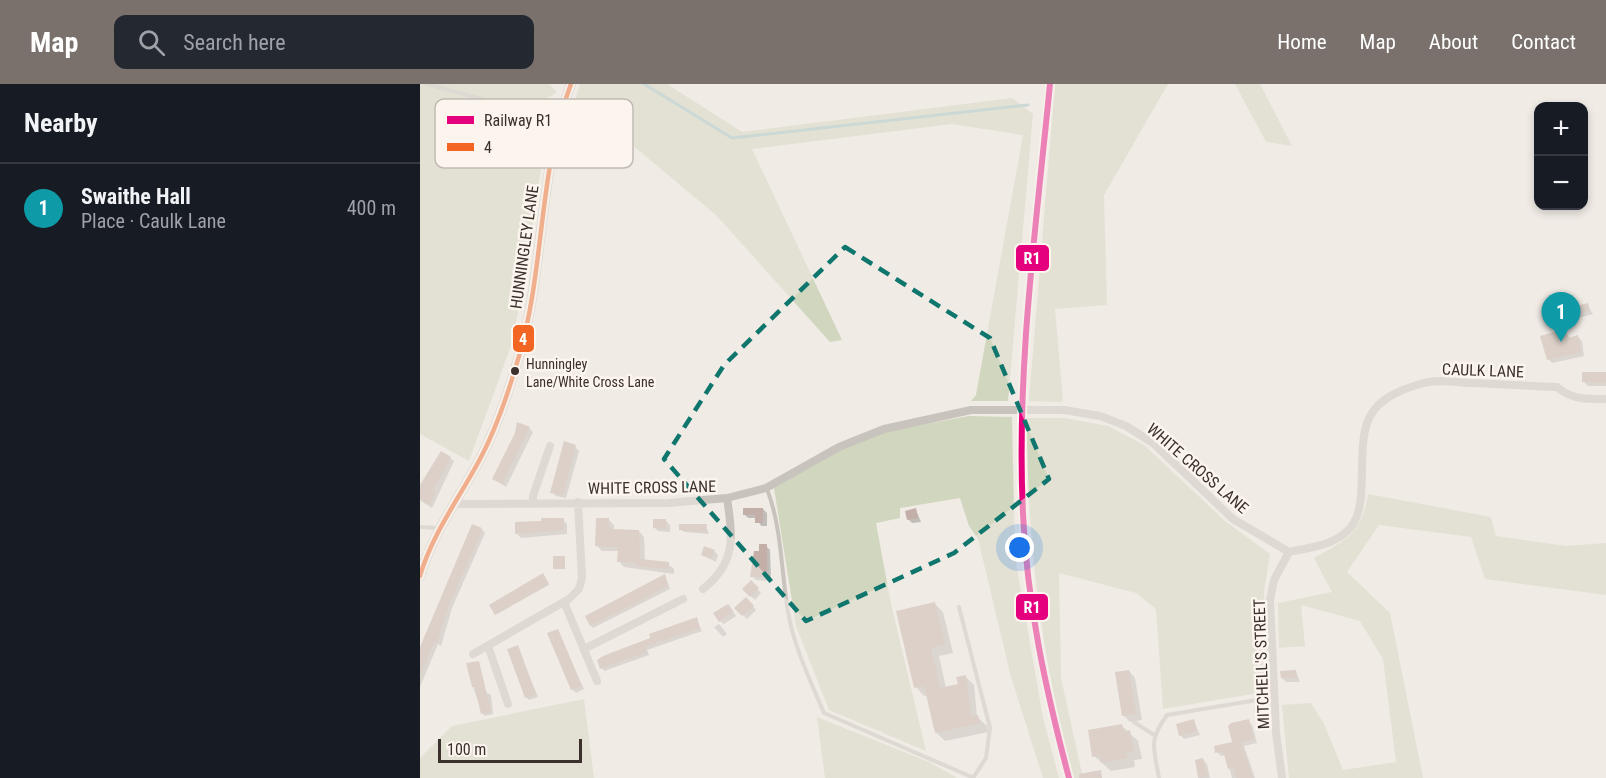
<!DOCTYPE html>
<meta charset="utf-8">
<style>
:root{--surface:#171b24;--page:#242831;--text:#f1f3f6;--muted:#9ea1a6;--line:#363941;--accent:#7a716c}
body{margin:0;font-family:"Roboto Condensed",sans-serif;background:var(--page);color:var(--text)}
.controls{position:absolute;right:18px;top:18px;display:grid;overflow:hidden;border-radius:12px;box-shadow:0 3px 9px #0003}
.controls button{width:54px;height:54px;display:grid;place-items:center;padding:0;border:0;border-bottom:2px solid var(--line);background:var(--surface);color:var(--text);font:30px sans-serif}
.scale{position:absolute;left:18px;bottom:15px;width:144px;box-sizing:border-box;padding-left:6px;border:3px solid #3b302b;border-top:0;font-size:16px;line-height:21px;white-space:nowrap;color:#3b302b;-webkit-text-stroke:4px #fbf5ee;paint-order:stroke}
.you{position:absolute;left:600px;top:464px;width:21px;height:21px;margin:-15px;border:4px solid #fff;border-radius:50%;background:#1a73e8;box-shadow:0 0 0 9px #1a73e833}
.badge{display:grid;place-items:center;width:39px;height:39px;border-radius:50%;background:var(--accent);color:#fff;font-size:20px;font-weight:700}
.pin{position:absolute;translate:-50% -50px;filter:drop-shadow(0 2px 3px #0008)}
.pin::after{content:'';position:absolute;top:32px;width:21px;height:18px;background:inherit;clip-path:polygon(0 0,100% 0,50% 100%)}
.list{margin:0;padding:0;list-style:none}
h2{display:flex;justify-content:space-between;align-items:center;height:78px;margin:0;padding:0 24px;font-size:26px}
h2 small{font-size:20px;font-weight:400;color:var(--muted)}
.list li{display:grid;grid-template-columns:39px 1fr auto;gap:18px;align-items:center;box-sizing:border-box;height:90px;padding:0 24px;border-top:2px solid var(--line)}
.list b{display:block;font-size:22px;white-space:nowrap}
.list p{margin:0;font-size:20px;white-space:nowrap;color:var(--muted)}
.list em{font-size:20px;font-style:normal;color:var(--muted)}
.icon{flex:none;width:33px;height:33px;fill:none;stroke:currentColor;stroke-width:2;stroke-linecap:round;stroke-linejoin:round}
.map{position:relative;flex:none;width:1186px;height:694px;overflow:hidden}
header{display:flex;align-items:center;gap:36px;box-sizing:border-box;height:84px;padding:0 30px;background:var(--accent);color:#fff}
header strong{font-size:28px}
nav{display:flex;gap:33px;margin-inline-start:auto;font-size:21px}
.search{width:420px;height:54px;background:var(--page);display:flex;align-items:center;gap:15px;box-sizing:border-box;padding:0 21px;border-radius:12px;color:var(--muted);font-size:22px}
main{display:flex}
aside{flex:1;background:var(--surface)}
.map>svg:first-child{display:block}
</style>
<header>
<strong>Map</strong>
<div class="search"><svg class="icon" aria-label="search" viewBox="0 0 24 24"><circle cx="10" cy="10" r="6"/><path d="M15 15l6 6"/></svg>Search here</div>
<nav><a>Home</a><a>Map</a><a>About</a><a>Contact</a></nav>
</header>
<main>
<aside>
<h2>Nearby<small></small></h2>
<ul class="list">
<li><span class="badge" style="background:#0f9aa8">1</span><div><b>Swaithe Hall</b><p>Place · Caulk Lane</p></div><em>400 m</em></li>
</ul>
</aside>
<div class="map">
<svg width="1186" height="694" viewBox="0 0 1186 694">
<rect width="100%" height="100%" fill="#f0ebe5"/>
<path fill="#d1d6bf" d="M0 0H129L137 8 124 16 111 36 116 49 125 58 103 204 91 262 49 377 0 350Z
M160 0H247L322 48 592 14 613 30 588 317H551L556 311 603 51 532 40 332 65 422 256 410 258 297 132 199 50H145Z
M635 0H748L684 111 687 221 635 225 643 318 609 317Z
M815 0H840L872 62 846 58Z
M549 332 592 333 595 473 623 634 639 694H623L591 593 558 455 549 442 540 414 480 424V434L456 439 471 520 506 667 409 626 376 542 354 404 419 366 467 347Z
M607 334H645L688 342 724 361 805 437 850 470 844 508 850 607 743 625 736 525 716 509 639 489 641 594 663 694H654C621 576 607 456 607 334Z
M948 410 1071 433 1076 452 1146 462 1186 459V511L1065 495 1051 453 959 441 927 488 970 529 1003 694H869L862 621 891 619 904 640 923 686 976 678 963 575 940 537 881 521 885 562 859 564 858 519 912 508 894 474C925 457 942 449 948 410Z
M164 615 174 694H0V674L32 642Z
M397 633 509 678 537 694H405Z"/>
<path fill="#0003" d="M1167 221 1173 230 1147 237 1143 233Z
M1145 247 1150 255 1158 253 1162 257 1164 272 1132 279 1128 275Z
M1164 290H1186V302H1168L1164 298Z
M109 344 113 348 86 403 74 395Z
M155 363 159 367 146 414 136 412 132 408Z
M30 374 34 377 12 424 0 416V404Z
M343 425 347 429V442H341L337 434H328L324 430Z
M496 426 501 438 492 439 488 435Z
M188 435 194 441V446L219 447 224 453 225 477 248 480 254 485V490L204 483 199 477V467H182L177 462Z
M143 436 147 440V450L101 454 97 450Z
M246 437 250 441V448L238 447 234 443Z
M286 442 289 450 264 448 260 445Z
M62 445 65 449 32 524 21 562 18 560 0 603V567Z
M346 462 350 466 351 497 336 496 332 492 340 469Z
M294 467 298 471 296 478 282 471Z
M245 491 250 505 173 544 171 541Z
M124 493 129 501 77 530 72 522Z
M331 498 341 509 335 516 324 505Z
M326 515 336 526 327 535 316 524Z
M514 519 523 528 533 569 519 572 526 604 539 601 545 592 554 601 557 633 567 642 568 648 525 657 516 648 508 611 504 612 496 603Z
M312 526 316 532 304 540 300 537Z
M276 535 282 547 227 566 229 571 184 587 182 584 179 577Z
M299 540 307 550 303 553 294 543Z
M137 547 164 605 156 609 152 605Z
M97 563 118 613 109 616 106 613Z
M59 579 66 608 71 611 73 630 65 632 62 629 53 603Z
M709 587 715 594 722 636 710 638 704 632 697 589Z
M876 588 880 598H866L862 594Z
M845 624 850 635 841 637 837 633Z
M774 637 780 651 764 655 760 651Z
M828 637 832 641 837 659 824 662 835 694H812L806 671 801 672 797 668 814 659Z
M702 642 718 657 722 675 714 676 715 683 691 687 674 672Z
M783 676 787 680 790 694H780L777 677Z"/>
<g fill="none" stroke-linecap="round" stroke-linejoin="round">
<path stroke="#a1c2c1" stroke-width="3" d="M224 0 312 54 608 21"/>
</g>
<path fill="#c3afa7" d="M1168 219 1170 226 1142 234 1140 226Z
M1146 245 1148 254 1158 251 1161 268 1127 276 1120 252Z
M1162 288H1186V299L1162 298Z
M97 338 110 343 82 400 72 395 95 349Z
M144 357 156 361 143 411 130 409Z
M21 367 31 373 13 406 16 408 9 421 0 416V401Z
M323 424H343V439H335V431H323Z
M496 424 498 434 487 436 485 427Z
M121 434H144V446L95 450V438L121 437Z
M176 434H189V445L219 446 220 475 249 478V485L216 482 215 478H197L198 463 175 462Z
M233 435H246V445L233 444Z
M52 440 62 444 60 452 29 520 17 559 14 558 0 592V563Z
M259 440H287L286 448 259 446Z
M339 460H347V493H330L334 467H339Z
M284 462 295 466 291 475 281 471Z
M133 472H145V485H133Z
M123 489 129 500 75 531 69 521Z
M245 490 248 502 170 542 165 532Z
M331 496 339 504 330 513 322 505Z
M326 513 334 522 322 532 314 524Z
M515 518 525 560 511 564 520 604 538 600 536 593 546 591 551 633 558 631 560 639 515 649 504 602 494 604 476 527Z
M308 520 313 527 299 538 293 529Z
M277 533 280 544 225 563 227 568 180 585 177 576 183 572 230 554 229 550Z
M138 545 162 602 151 606 127 549Z
M98 561 116 610 105 614 87 565Z
M59 577 71 628 61 630 55 603H52L46 579Z
M709 586 716 630 702 632 695 588Z
M876 586 877 594H861L860 587Z
M845 622 847 632 836 634 834 625Z
M774 635 777 647 759 652 756 640Z
M829 635 834 655 821 658 833 694H816L813 683 808 685 803 667 795 669 794 662 812 658 808 642 811 639Z
M702 640 704 648 710 646 714 667 706 668 708 674 681 679 680 672 672 673 668 646Z
M783 674 788 693 778 694 775 676Z
M681 686 682 694H659V690Z"/>
<g fill="none" stroke-linecap="round" stroke-linejoin="round">
<path stroke="#c9c3be" stroke-width="4" d="M7 0 120 31
M135 55 122 47 119 36 127 23 141 21
M347 405C362 444 361 487 368 528 374 563 390 596 404 629L554 694
M0 443 17 444
M539 523 570 644 566 674 553 694
M714 638 734 651
M739 694C734 664 728 657 747 631L855 613"/>
<path stroke="#c9c3be" stroke-width="8" d="M644 326 680 332 706 342 733 359 813 435 869 468
M36 420 248 419 307 414 346 404 419 363 464 345 551 326
M113 420V412L130 362
M869 468C888 464 910 462 925 449 936 441 940 425 941 412 945 350 932 318 1004 299 1018 295 1035 298 1050 299 1079 300 1108 302 1137 303 1152 316 1167 315 1186 315
M283 505C316 479 313 454 307 414
M144 518 177 597
M68 562 88 620
M164 565 263 515
M53 570 149 515 159 505 162 494 158 418
M862 694 856 648 850 516 854 496 869 468"/>
<path stroke="#bab3ae" stroke-width="10" d="M0 492C12 450 40 413 60 375 77 343 89 307 99 272 125 184 118 87 151 0"/>
<g stroke="#b1aca8" stroke-width="5">
<path id="rail" d="M630 0C616 143 596 287 603 430 607 520 626 607 649 694"/>
</g>
<use href="#rail" stroke="#fbf5ee" stroke-width="3" stroke-dasharray="9" stroke-linecap="butt"/>
<path stroke="#c9c3be" stroke-width="8" d="M551 326H644"/>
<g stroke="#fbf5ee" stroke-width="9">
<path id="bus-1" d="M0 492C12 450 40 413 60 375 77 343 89 307 99 272 125 184 118 87 151 0"/>
</g>
<use href="#bus-1" stroke="#f26522" stroke-width="4.5"/>
<g stroke="#fbf5ee" stroke-width="10">
<path id="rail-1" d="M630 0C616 143 596 287 603 430 607 520 626 607 649 694"/>
</g>
<use href="#rail-1" stroke="#e5007d" stroke-width="6"/>
</g>
<path d="M0 0H1186V694H0ZM425 163 570 254 629 395 534 469 386 537 244 375 304 281Z" fill="#f0ebe5" fill-opacity=".55" fill-rule="evenodd"/>
<path fill="none" stroke="#0f766e" stroke-width="4.5" stroke-dasharray="12 8" stroke-linejoin="round" d="M425 163 570 254 629 395 534 469 386 537 244 375 304 281Z"/>
<circle fill="#3b302b" stroke="#fbf5ee" stroke-width="2" cx="95" cy="287" r="5"/>
<g text-anchor="middle" stroke-width="5" stroke-linejoin="round" paint-order="stroke">
<g font-size="14" fill="#3b302b" stroke="#fbf5ee" text-anchor="start">
<text x="106" y="285">Hunningley<tspan x="106" dy="18">Lane/White Cross Lane</tspan></text>
</g>
<g font-size="16" fill="#3b302b" stroke="#fbf5ee">
<text transform="translate(104 163) rotate(-82)" y="6">HUNNINGLEY LANE</text>
<text transform="translate(1063 286) rotate(2)" y="6">CAULK LANE</text>
<text transform="translate(778 384) rotate(41)" y="6">WHITE CROSS LANE</text>
<text transform="translate(232 403) rotate(-1)" y="6">WHITE CROSS LANE</text>
<text transform="translate(841 580) rotate(-92)" y="6">MITCHELL'S STREET</text>
</g>
</g>
<rect x="15" y="15" width="198" height="69" rx="9" fill="#fbf5ee" stroke="#c1bab4" stroke-width="1.5"/>
<rect x="27" y="32" width="27" height="8" fill="#e5007d"/>
<rect x="27" y="59" width="27" height="8" fill="#f26522"/>
<g font-size="16" fill="#3b302b">
<text x="64" y="42">Railway R1</text>
<text x="64" y="69">4</text>
</g>
<g stroke="#fbf5ee" stroke-width="2">
<rect x="595" y="160" width="35" height="28" rx="6" fill="#e5007d"/>
<rect x="92" y="240" width="23" height="29" rx="6" fill="#f26522"/>
<rect x="595" y="509" width="34" height="28" rx="6" fill="#e5007d"/>
</g>
<g font-size="16" text-anchor="middle" font-weight="bold" fill="#fff">
<text x="612" y="180">R1</text>
<text x="103" y="261">4</text>
<text x="612" y="529">R1</text>
</g>
</svg>
<div class="controls">
<button>+</button>
<button>−</button>
</div>
<div class="scale">100 m</div>
<div class="you"></div>
<div class="pin badge" style="left:1141px;top:258px;background:#0f9aa8">1</div>
</div>
</main>
